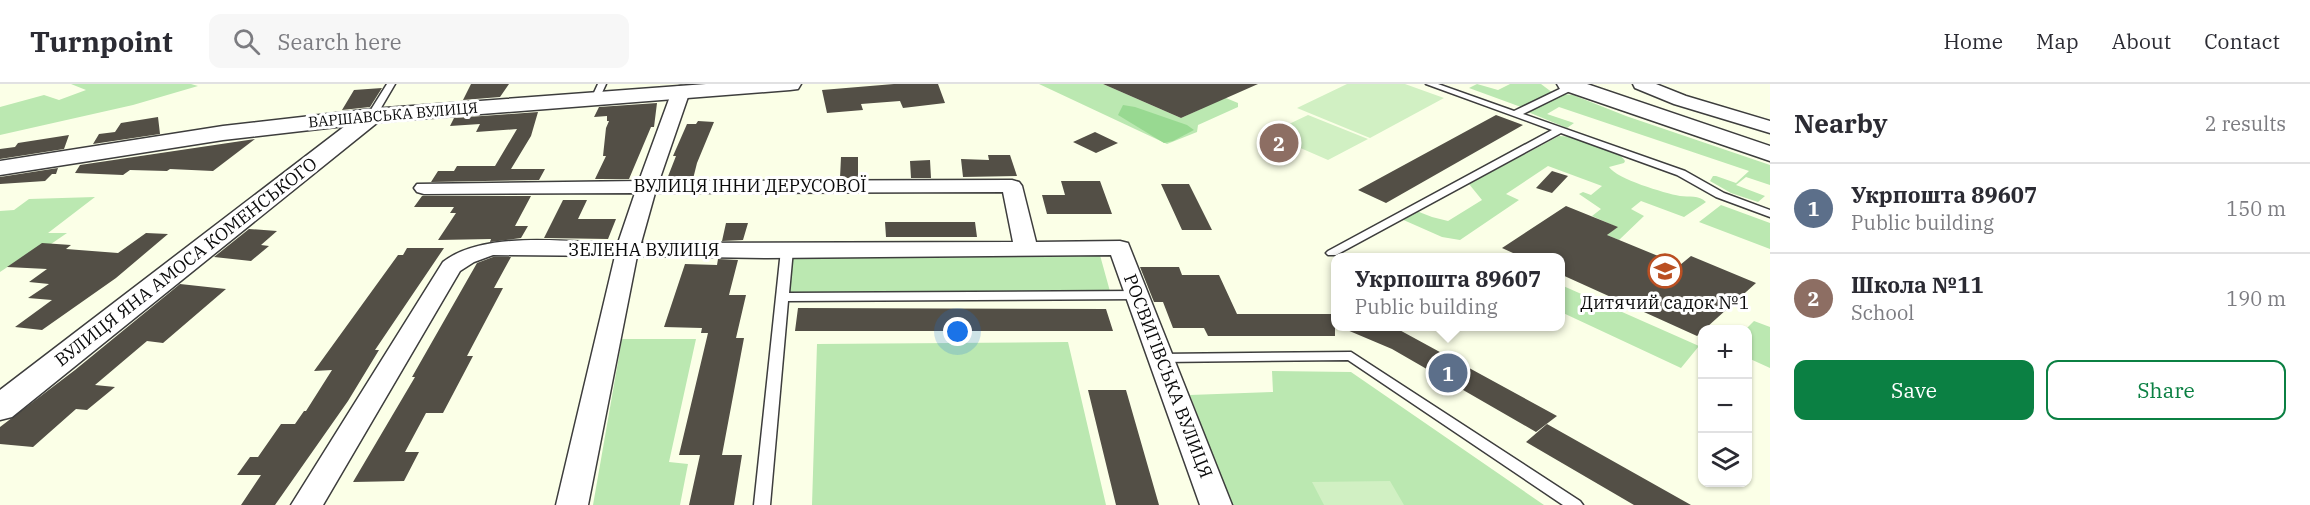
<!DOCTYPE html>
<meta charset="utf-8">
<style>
:root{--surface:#fff;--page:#f7f7f7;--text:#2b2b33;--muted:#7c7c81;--line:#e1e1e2;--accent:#0b8043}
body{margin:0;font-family:"IBM Plex Serif",serif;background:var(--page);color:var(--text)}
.controls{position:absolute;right:18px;bottom:18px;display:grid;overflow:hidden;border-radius:12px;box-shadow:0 2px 4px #0004}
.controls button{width:54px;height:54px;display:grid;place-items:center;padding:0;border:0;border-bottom:2px solid var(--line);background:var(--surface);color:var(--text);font:30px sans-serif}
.you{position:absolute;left:958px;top:248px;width:21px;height:21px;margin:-15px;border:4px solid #fff;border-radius:50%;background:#1a73e8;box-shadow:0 0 0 9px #1a73e833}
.badge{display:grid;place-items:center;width:39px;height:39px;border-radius:50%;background:var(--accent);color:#fff;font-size:20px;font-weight:700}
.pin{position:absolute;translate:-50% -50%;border:3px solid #fff;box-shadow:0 2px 6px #0006}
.popup{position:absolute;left:1331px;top:169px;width:234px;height:78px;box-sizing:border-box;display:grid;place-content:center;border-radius:12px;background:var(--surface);filter:drop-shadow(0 2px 4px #0005);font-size:20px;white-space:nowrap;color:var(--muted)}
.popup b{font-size:22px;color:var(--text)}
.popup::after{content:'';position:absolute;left:50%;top:100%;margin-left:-12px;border:12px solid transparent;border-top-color:var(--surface)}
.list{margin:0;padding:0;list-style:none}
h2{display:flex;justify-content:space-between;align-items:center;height:78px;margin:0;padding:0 24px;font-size:26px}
h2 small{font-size:20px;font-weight:400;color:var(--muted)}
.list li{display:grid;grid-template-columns:39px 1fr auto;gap:18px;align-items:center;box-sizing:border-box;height:90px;padding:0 24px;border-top:2px solid var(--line)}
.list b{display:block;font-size:22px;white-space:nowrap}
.list p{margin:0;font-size:20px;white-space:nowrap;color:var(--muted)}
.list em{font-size:20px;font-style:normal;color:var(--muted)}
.actions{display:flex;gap:12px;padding:18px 24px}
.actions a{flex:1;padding:14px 0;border:2px solid var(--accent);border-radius:12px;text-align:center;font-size:21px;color:var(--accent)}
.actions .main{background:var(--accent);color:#fff}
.icon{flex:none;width:33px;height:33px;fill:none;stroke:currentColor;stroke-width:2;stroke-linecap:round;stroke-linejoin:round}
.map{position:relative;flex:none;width:1770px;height:421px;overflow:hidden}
header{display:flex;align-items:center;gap:36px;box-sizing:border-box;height:84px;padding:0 30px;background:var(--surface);border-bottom:2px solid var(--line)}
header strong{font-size:28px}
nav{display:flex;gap:33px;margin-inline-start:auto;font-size:21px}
.search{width:420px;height:54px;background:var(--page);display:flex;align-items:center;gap:15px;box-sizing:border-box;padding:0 21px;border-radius:12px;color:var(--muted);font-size:22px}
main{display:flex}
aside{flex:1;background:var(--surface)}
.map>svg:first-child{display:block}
</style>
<header>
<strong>Turnpoint</strong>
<div class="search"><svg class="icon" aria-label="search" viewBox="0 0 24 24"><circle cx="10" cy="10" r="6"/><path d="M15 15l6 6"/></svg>Search here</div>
<nav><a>Home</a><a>Map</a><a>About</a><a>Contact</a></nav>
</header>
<main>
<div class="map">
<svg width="1770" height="421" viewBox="0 0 1770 421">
<rect width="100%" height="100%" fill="#fbffe7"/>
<path fill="#bbe8b1" d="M71 0H191L198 2 133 21 0 51V23L44 11 59 16 86 6Z
M1039 0H1103L1181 34 1201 25 1192 0 1238 19V23L1198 41 1197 48 1167 60Z
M1477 0 1498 6 1510 0H1541L1553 9 1521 23 1469 4Z
M1563 10 1573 11 1626 32 1770 81V101L1746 93 1736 101 1765 112 1758 118 1731 109 1710 97 1713 92H1716L1736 99 1749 87 1559 23 1547 30 1574 39 1567 44 1528 28Z
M1559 52C1575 52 1618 63 1625 77L1624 79 1609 83C1617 95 1664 109 1680 112 1689 113 1699 111 1706 118L1684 133 1641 117 1631 125 1644 132 1619 156 1607 151 1617 143 1592 132 1601 125 1579 110 1583 108 1591 111 1602 102 1548 82 1506 110 1519 116 1460 156 1442 153 1399 134 1414 126 1432 133 1448 137 1482 116 1469 100Z
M95 113 48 149H67L51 160H42L0 188V127L14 126 29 115Z
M1721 121 1770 139V165L1699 138Z
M1098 164 1111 211 783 213 787 166Z
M1561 201 1699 262 1681 284 1561 228Z
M1754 237 1770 243V284L1748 274 1746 245Z
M622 255H696L669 378 688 380 680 421H593Z
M1068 258 1106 421H812L817 260Z
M1272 287 1351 288 1544 421H1231L1190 311 1273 308Z"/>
<path fill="#98d991" d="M1123 21 1135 23 1187 41 1194 46 1173 57 1164 59 1118 31Z"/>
<path fill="#d1f0c3" d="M1347 0H1405L1444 14 1370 54 1297 24Z
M1308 31 1368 55 1328 76 1268 50Z
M1390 397 1404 421H1324L1312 398Z"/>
<path fill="#534f46" d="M471 0H509L500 13 463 16Z
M894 0H938L945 19 903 24 900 17 861 20 863 26 827 29 822 6Z
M1103 0H1258L1181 34Z
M382 4 370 23 342 26 354 6Z
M657 19 654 43H651L629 95H595L606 72H603L606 44 609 37H607V32L594 33 599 23Z
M538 28 531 52 511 85H545L539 96 431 98 438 87H454L457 82H495L517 45 476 48 480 40 450 42 454 34Z
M1496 31 1523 41 1386 119 1358 106Z
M158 33 160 50 93 60 99 50 115 48 121 39Z
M698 37 714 38 697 79 693 95H667L676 72H673L687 40H696Z
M1095 48 1118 59 1096 69 1073 58Z
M69 51 64 65 0 75V65L15 63 18 59Z
M255 55 213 87 170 85 167 87 130 86 123 91 75 89 80 81Z
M988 71H1010L1017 92 963 93 961 75 989 76Z
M841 73H858V94H840Z
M930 76 931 94H911L910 77Z
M58 84 56 90H52L45 97 0 100V93Z
M1552 87 1568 92 1552 109 1536 104Z
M1061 97H1100L1112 130H1047L1042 111H1065Z
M1161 100H1189L1212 146H1182Z
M422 112H531L515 142H528L521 154 490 158 491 155 438 156 456 129H450L454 123H414Z
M563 116H587L578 135H616L608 155 544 154Z
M1566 122 1618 143 1607 151 1680 181 1691 172 1756 199 1697 252 1560 190V174H1524L1502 164Z
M885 138H975L977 153H886Z
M726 139H748L743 156 722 157Z
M249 145 277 147 261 161 269 162 251 177 214 173Z
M146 149 168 150 116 194 42 246 15 243 52 216 28 214 49 200 29 198 47 185 7 183 42 159 71 161 66 165 118 169Z
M407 164H444L375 266H379L348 317 275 421H241L261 391H237L250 373H258L281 340H295L304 327H306L332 286 314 287 398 171H403Z
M493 173H511L494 204H503L467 272H473L443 329H426L405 368H419L404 397 353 398 415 293H412L477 179Z
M718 175 738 176 729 211H746L736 254H744L722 371H742L734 421H689L700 371H679L708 249H701L702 244 664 243 685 180 717 181Z
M1140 183H1179L1182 191H1219L1237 230H1335V252H1208L1204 244H1173L1163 218H1154Z
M180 200 226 205 163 259 147 257 95 301 115 303 87 326 76 325 33 363 0 360V343L75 286Z
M798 224 1106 225 1113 247H795Z
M1340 243H1394L1557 332 1536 348 1392 265Z
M1088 306H1126L1159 421H1116Z
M1547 340 1691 421H1634L1526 358Z"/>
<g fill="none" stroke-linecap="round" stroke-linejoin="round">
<g stroke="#3d3d3d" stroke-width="3">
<path id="service" d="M387 0H395L375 34H369L367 32Z
M598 0H606L600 13 596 16 592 13Z
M1426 0H1438L1514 27 1570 0H1576V4L1523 30 1685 87 1724 109 1770 126V133L1716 113 1677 91 1561 49 1336 171H1328L1326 169 1328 167 1552 46Z
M787 163 793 166 789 209 1138 207 1144 211 1138 215 788 217 770 421H754L781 166Z
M1351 268 1580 417 1583 421H1563L1348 276 1161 278 1154 274 1161 270Z"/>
</g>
<g stroke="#3d3d3d" stroke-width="3">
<path id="minor" d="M1633 0H1656L1686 12 1770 37V49L1674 20 1635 4Z
M681 2 687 3 690 7 659 97 1012 96 1019 98 1022 102 1036 158 1120 157 1128 159 1232 421H1200L1111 171 768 174 637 172 588 421H556L615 172 493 171 474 178 460 187 323 421H291L443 178C484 146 568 158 618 159L635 109 424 110 417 108 414 104 417 100 639 97 672 7 675 3ZM1003 108 1013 158 641 159 655 109Z"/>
</g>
<g stroke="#3d3d3d" stroke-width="3">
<path id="tertiary" d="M706 0H801L798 5 790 6 378 38 12 333 0 336V306L345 42 223 56 0 91V77L223 42 372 25Z
M1557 0H1587L1770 62V77L1560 5Z"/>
</g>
<use href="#service" fill="#fff" fill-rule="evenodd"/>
<use href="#minor" fill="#fff" fill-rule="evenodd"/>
<use href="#tertiary" fill="#fff" fill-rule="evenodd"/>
</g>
<defs>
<g id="school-ring" transform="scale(1.725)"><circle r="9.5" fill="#fff" stroke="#ba4f22" stroke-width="1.5"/><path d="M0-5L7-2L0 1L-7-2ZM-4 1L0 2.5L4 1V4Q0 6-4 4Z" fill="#ba4f22"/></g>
</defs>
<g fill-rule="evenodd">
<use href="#school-ring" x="1665" y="187"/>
</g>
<g text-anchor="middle" stroke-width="6" stroke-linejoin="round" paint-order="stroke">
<g font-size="15" fill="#0a0a0a" stroke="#fff">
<text transform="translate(393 31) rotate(-5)" y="5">ВАРШАВСЬКА ВУЛИЦЯ</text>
</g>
<g font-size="18" fill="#0a0a0a" stroke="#fff">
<text x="750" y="108">ВУЛИЦЯ ІННИ ДЕРУСОВОЇ</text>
<text x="644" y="172">ЗЕЛЕНА ВУЛИЦЯ</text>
<text transform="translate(186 178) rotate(-38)" y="6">ВУЛИЦЯ ЯНА АМОСА КОМЕНСЬКОГО</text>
<text transform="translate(1168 292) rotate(69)" y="6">РОСВИГІВСЬКА ВУЛИЦЯ</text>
</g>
<g font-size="18" fill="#0a0a0a" stroke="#fff">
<text x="1665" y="225">Дитячий садок №1</text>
</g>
</g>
</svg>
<div class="controls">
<button>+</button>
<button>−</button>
<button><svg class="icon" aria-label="layers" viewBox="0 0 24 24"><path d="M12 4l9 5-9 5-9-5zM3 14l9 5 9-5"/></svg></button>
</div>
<div class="you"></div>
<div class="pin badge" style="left:1448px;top:289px;background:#5c6f8a">1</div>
<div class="popup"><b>Укрпошта 89607</b>Public building</div>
<div class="pin badge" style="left:1279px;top:59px;background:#8d6e63">2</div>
</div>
<aside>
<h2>Nearby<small>2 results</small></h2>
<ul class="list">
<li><span class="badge" style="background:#5c6f8a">1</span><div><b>Укрпошта 89607</b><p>Public building</p></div><em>150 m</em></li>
<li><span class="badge" style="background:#8d6e63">2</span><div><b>Школа №11</b><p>School</p></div><em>190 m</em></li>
</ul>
<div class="actions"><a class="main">Save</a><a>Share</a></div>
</aside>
</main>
